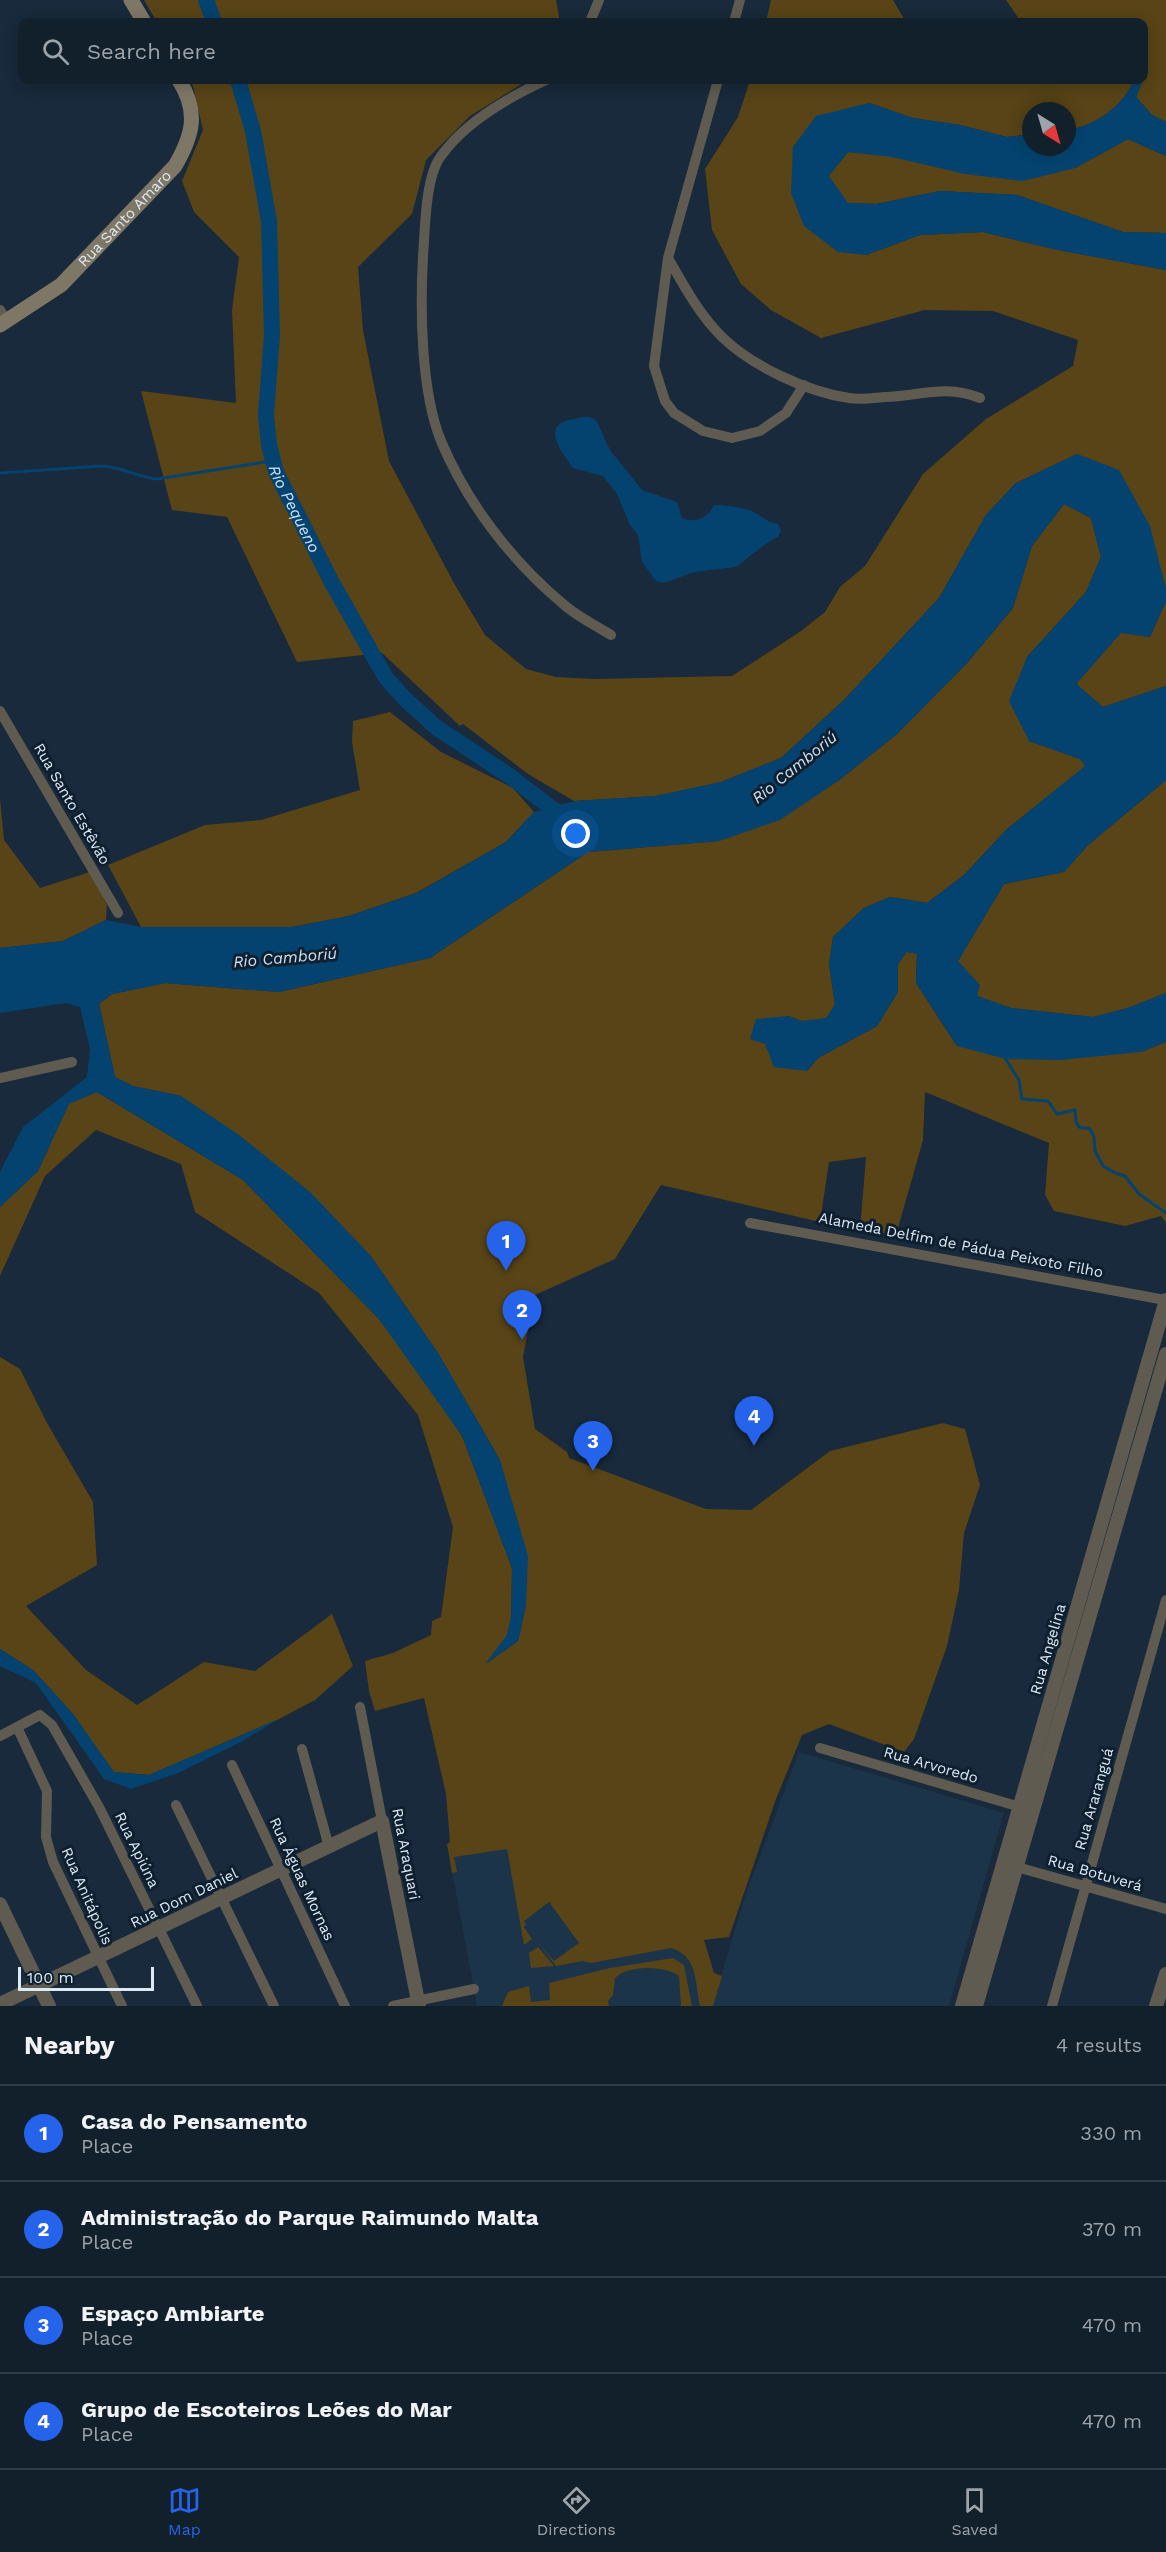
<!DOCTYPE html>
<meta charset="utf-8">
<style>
:root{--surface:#12202c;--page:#1b2834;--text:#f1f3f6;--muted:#9ca3a9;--line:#313e48;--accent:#2563eb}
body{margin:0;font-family:"Work Sans",sans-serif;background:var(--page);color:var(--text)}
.compass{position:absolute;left:1022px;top:102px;width:54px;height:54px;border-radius:50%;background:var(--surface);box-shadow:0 3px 15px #0003;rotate:143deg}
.scale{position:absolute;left:18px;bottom:15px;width:136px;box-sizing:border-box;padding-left:6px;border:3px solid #dde9f4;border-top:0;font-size:16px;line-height:21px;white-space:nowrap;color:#dde9f4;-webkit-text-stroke:4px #0e2030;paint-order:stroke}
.you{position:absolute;left:576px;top:834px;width:21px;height:21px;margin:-15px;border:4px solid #fff;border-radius:50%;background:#1a73e8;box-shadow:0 0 0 9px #1a73e833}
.badge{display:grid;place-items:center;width:39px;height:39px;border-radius:50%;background:var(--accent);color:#fff;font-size:20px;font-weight:700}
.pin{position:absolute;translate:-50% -50px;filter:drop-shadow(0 2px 3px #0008)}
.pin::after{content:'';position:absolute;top:32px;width:21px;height:18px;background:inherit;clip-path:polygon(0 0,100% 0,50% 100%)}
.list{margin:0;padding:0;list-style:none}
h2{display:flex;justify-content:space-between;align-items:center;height:78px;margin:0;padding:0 24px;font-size:26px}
h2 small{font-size:20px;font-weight:400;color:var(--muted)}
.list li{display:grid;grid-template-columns:39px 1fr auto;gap:18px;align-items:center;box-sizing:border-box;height:96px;padding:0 24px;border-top:2px solid var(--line)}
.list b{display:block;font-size:22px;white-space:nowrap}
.list p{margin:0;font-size:20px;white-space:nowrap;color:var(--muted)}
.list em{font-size:20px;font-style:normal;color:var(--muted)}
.icon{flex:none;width:33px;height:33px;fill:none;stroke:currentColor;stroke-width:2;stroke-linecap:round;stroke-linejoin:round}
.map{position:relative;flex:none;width:1166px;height:2006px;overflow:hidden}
.search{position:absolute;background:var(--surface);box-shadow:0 3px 15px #0003;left:18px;right:18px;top:18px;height:66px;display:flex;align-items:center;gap:15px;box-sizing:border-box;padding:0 21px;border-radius:12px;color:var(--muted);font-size:22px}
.sheet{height:462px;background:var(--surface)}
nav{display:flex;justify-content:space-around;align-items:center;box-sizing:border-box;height:84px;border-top:2px solid var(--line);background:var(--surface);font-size:16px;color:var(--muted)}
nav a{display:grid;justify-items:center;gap:3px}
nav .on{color:var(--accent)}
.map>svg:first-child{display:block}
</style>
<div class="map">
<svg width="1166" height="2006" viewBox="0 0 1166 2006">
<rect width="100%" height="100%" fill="#182a3b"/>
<path fill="#1c3449" d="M799 1752 1004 1813 949 2006H477L447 1844 518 1839 704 1939 714 1973 721 1976 746 1893Z"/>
<path fill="#584416" d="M144 0H556L560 22H157Z
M771 0H893L906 22H766Z
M1006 0H1166V122L1152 115 1136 97 1148 66 1144 67V22H1021Z
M189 80H528L470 116 426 160 412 214 358 267 363 330 389 461 455 585 485 635 526 669 556 677 594 679 732 676 801 631 825 612 840 587 865 566 923 474 986 419 1073 366 1078 340 993 311 925 310 821 338 771 310 741 284 712 230 705 169 738 117 750 80H951L964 84 1006 80H1134C1123 106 1096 126 1067 130V111H1031V134L1007 137 960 125 913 118 869 103 793 147 866 255 920 235 983 232 1058 250 1166 270V589L1161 571 1077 454 1016 483 986 515 939 598 844 700 781 758 721 782 656 796 574 801 528 774 463 724 460 726 382 653 297 662 227 517 172 510 141 391 236 403 232 310 239 257 194 212 182 181 203 130 193 86Z
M1128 139 1166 156V233L1123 232 1017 195 940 191 876 204 847 203 828 176 848 152 1075 168Z
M1064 504 1091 518 1101 557 1086 592 1027 657 1029 741 1080 759 1086 766 1007 829 964 875 927 903 890 897 864 908 833 937 829 964 835 1005 826 1019 802 1021 788 1016 765 1044 807 1071 818 1058 877 1026 898 992V964L906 952 917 953 916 983 957 1046 1141 1052 1166 1042V1223L1161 1216 1125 1226 1054 1211 1045 1195 1049 1143 925 1092 923 1140 896 1235 860 1230 866 1157 829 1162 820 1222 661 1185 615 1259 535 1295 523 1357 535 1429 567 1452 569 1458 706 1509 751 1510 830 1451 943 1423 965 1429 980 1485 964 1533 959 1590 947 1646 914 1739 904 1752 829 1724 802 1735 776 1799 729 1937 704 1940 714 1973 722 1976 713 2006H700C695 1982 698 1956 671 1948L591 1963 583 1961 556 1966 540 1945 554 1961 579 1943 549 1902 524 1921 526 1925 524 1927 532 1939 524 1945 507 1849 454 1857 457 1872 452 1873 447 1844 450 1842 446 1794 424 1698 375 1711 369 1691 365 1661 393 1653 431 1635 432 1621 441 1617 453 1527 418 1415 319 1293 195 1212 181 1164 96 1130 45 1176 0 1276V1207L38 1171 69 1103 97 1092 243 1180 379 1319 420 1374 462 1436 512 1568 511 1630 487 1663 518 1641 526 1605 500 1460 438 1353 370 1255 181 1096 133 1086 115 1077 99 1004 112 994 165 983 279 992 430 958 588 852 719 841 838 781 897 734 967 663 1013 608 1032 546Z
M1166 601V686L1103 707 1076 684 1121 632 1150 637Z
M390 712 441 752 513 788 534 812 506 842 416 893 349 916 292 927H141L108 865 205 825 261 820 360 790 352 742 353 721Z
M1166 780V993L1128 1008 1093 1017 1011 1008 977 996 958 961 1004 884 1064 872 1087 846Z
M0 799 4 840 40 888 90 872 107 905 106 920 63 941 0 948Z
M0 1357 20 1369 47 1423 93 1502 97 1565 26 1606 86 1670 137 1705 204 1662 255 1671 332 1614 353 1666 315 1700 279 1719 149 1775 113 1772 73 1714 33 1670 0 1649Z
M538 1947 554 1966 531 1968 529 1953Z
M673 1958 684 1965 692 2006H681L679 1976C664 1965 628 1965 615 1978L613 1995 608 2001 609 2006H502L508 1992 529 1986 531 2002 550 2000 549 1983 610 1968Z"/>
<path fill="#04436f" d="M1134 80H1143L1136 97 1152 115 1166 122V156L1128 139 1075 168 1023 181 965 174 892 157 848 152 829 176 848 203 876 204 940 191 1017 195 1123 232 1166 233V270L1058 250 983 232 920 235 866 255 838 252 804 226 791 193 793 147 816 116 869 103 913 118 960 125 1007 137 1031 134V147H1067V130C1096 126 1123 106 1134 80Z
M582 417H589L596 420 610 450 642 490 677 502 682 518C696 524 707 518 714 505 725 505 741 507 752 511 761 515 767 523 778 524L781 530 778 537 767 543 736 567 694 572 664 583 656 581 642 562 638 535 630 525 617 494 603 476 573 468C566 458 543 430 563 422 569 419 576 419 582 417Z
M1077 454 1119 470 1150 526 1166 589V601L1150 637 1121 633 1076 684 1103 707 1166 686V780L1087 846 1064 872 1004 884 958 961 980 985 977 996 1011 1008 1093 1017 1128 1008 1166 993V1042L1141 1052 1060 1060 1006 1059 957 1046 916 983 917 954 907 952 898 964V992L877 1026 818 1058 807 1071 774 1067 765 1044 750 1039 756 1019 788 1016 802 1021 826 1018 835 1005 829 964 833 937 864 908 890 897 927 903 964 875 1007 829 1085 766 1080 759 1029 741 1009 701 1027 657 1086 592 1101 557 1091 518 1064 504 1032 546 1013 608 967 663 897 734 838 781 780 820 719 841 588 852 430 958 279 992 165 983 112 994 99 1004 115 1077 133 1086 181 1096 239 1135 310 1192 370 1255 438 1353 500 1460 528 1556 526 1605 518 1641 485 1664 511 1630 512 1568 462 1436 379 1319 243 1180 97 1092 69 1104 38 1171 0 1207V1172L23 1127 87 1077 90 1049 80 1007 66 1003 0 1013V948L63 941 106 920 141 927H292L349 916 417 893 506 842 534 812 574 801 656 796 721 782 781 758 844 700 939 598 986 515 1016 483Z
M0 1649 33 1670 73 1714 114 1772 149 1775 279 1719 237 1744 178 1773 131 1789 104 1779 36 1683 0 1666Z"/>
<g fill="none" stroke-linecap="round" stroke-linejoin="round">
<path stroke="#04436f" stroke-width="3" d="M0 473 102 466C122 467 138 477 157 479L265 462 274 463
M1003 1055 1019 1080 1022 1099 1048 1101 1057 1114 1075 1110 1076 1122 1079 1127 1090 1129 1094 1137 1095 1151 1103 1166 1115 1173 1125 1176 1139 1194 1166 1213
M508 1636 512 1619"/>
<g stroke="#04436f" stroke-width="16">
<path d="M206 0 214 22"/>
<path id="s1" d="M238 80 253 131 269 221 272 334 266 415 269 445 276 472 331 581 386 678 405 699 437 728 511 777 554 810 570 818"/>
</g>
<path stroke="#605b51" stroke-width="10" d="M590 22 599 0
M734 22 740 0
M546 80C509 97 465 122 441 156 425 177 425 231 423 257 420 310 421 392 441 441 467 503 511 560 562 603 576 616 595 625 611 635
M718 80 668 258 654 366 665 401 674 413 703 431 732 438 760 431 786 413 804 385
M668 258C684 286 699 314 722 337 752 366 807 392 849 398 860 400 874 398 885 397 920 396 945 384 980 398
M0 310 7 321
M0 711 118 913
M0 1078 72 1062
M750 1223 1165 1300
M360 1707 382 1821
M17 1727 47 1791 46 1837 53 1862 122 2006
M0 1736 40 1715 52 1725 99 1807 197 2006
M820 1748 1027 1809
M302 1749 329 1847
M232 1765 345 2006
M176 1805 274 2006
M1017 1867 1166 1909
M393 2006 474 1989
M1052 2006 1166 1600"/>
<path stroke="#605b51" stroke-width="14" d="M0 1904 49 2006
M0 2004 382 1821 419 2006
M962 2006 1166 1300
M976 2006 1166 1354
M1156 2006 1166 1974"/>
<g stroke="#7f7766" stroke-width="15">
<path d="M131 0 144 22"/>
<path id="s2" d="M0 325 61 285 175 166C193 135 199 112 179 80"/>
</g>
</g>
<g text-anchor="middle" stroke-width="6" stroke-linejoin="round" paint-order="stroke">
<g font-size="15" fill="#dde9f4" stroke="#0e2030">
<text dy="5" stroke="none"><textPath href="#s2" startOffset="165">Rua Santo Amaro</textPath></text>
<text transform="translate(72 804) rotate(60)" y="5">Rua Santo Estêvão</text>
<text transform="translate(961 1245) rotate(11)" y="5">Alameda Delfim de Pádua Peixoto Filho</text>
<text transform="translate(1048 1649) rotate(-74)" y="5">Rua Angelina</text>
<text transform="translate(931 1765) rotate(16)" y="5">Rua Arvoredo</text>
<text transform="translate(1094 1799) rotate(-74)" y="5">Rua Araranguá</text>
<text transform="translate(137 1850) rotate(64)" y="5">Rua Apiúna</text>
<text transform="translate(406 1854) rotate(79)" y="5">Rua Araquari</text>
<text transform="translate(1095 1873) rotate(16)" y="5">Rua Botuverá</text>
<text transform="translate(302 1879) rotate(65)" y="5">Rua Águas Mornas</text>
<text transform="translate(87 1896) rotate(66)" y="5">Rua Anitápolis</text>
<text transform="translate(184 1898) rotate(-26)" y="5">Rua Dom Daniel</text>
</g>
<g font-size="16" font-style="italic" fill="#d0e1f2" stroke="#0e2030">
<text dy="6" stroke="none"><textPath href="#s1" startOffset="438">Rio Pequeno</textPath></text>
<text transform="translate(794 767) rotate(-39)" y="6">Rio Camboriú</text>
<text transform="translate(285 957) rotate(-5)" y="6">Rio Camboriú</text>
</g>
</g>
</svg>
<svg class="compass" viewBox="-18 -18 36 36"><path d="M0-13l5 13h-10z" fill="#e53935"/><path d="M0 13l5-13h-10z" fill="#9ca3a9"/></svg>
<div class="scale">100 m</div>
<div class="you"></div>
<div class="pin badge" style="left:506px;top:1271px">1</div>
<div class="pin badge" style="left:522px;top:1340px">2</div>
<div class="pin badge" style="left:593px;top:1471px">3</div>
<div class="pin badge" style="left:754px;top:1446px">4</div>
<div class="search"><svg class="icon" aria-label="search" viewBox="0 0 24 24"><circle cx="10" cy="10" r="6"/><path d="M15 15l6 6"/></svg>Search here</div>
</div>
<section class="sheet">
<h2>Nearby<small>4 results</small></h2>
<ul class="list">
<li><span class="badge">1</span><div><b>Casa do Pensamento</b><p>Place</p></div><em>330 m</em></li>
<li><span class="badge">2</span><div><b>Administração do Parque Raimundo Malta</b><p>Place</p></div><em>370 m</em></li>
<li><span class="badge">3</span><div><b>Espaço Ambiarte</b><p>Place</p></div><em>470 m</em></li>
<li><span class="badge">4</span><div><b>Grupo de Escoteiros Leões do Mar</b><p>Place</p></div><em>470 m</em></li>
</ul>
</section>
<nav>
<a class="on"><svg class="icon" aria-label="map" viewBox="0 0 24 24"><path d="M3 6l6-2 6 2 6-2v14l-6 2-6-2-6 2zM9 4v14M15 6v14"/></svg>Map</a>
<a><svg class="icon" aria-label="directions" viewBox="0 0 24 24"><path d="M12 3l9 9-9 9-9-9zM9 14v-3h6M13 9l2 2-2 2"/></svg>Directions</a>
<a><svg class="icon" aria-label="saved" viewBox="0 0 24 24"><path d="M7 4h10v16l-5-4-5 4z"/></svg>Saved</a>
</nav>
